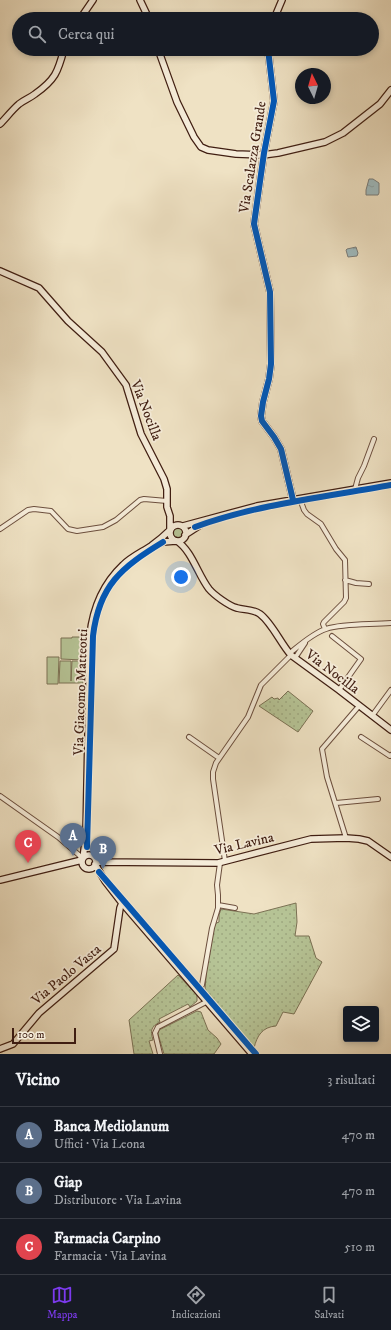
<!DOCTYPE html>
<html lang="it">
<meta charset="utf-8">
<style>
:root{--surface:#171b24;--page:#20242c;--text:#f1f3f6;--muted:#9ea1a6;--line:#363941;--accent:#7c3aed}
body{margin:0;font-family:"IM FELL DW Pica",serif;background:var(--page);color:var(--text)}
.controls{position:absolute;right:12px;bottom:12px;display:grid;overflow:hidden;border-radius:4px;box-shadow:0 2px 6px #0003}
.controls button{width:36px;height:36px;display:grid;place-items:center;padding:0;border:0;border-bottom:1px solid var(--line);background:var(--surface);color:var(--text);font:20px sans-serif}
.compass{position:absolute;left:295px;top:68px;width:36px;height:36px;border-radius:50%;background:var(--surface);box-shadow:0 2px 6px #0003;rotate:355deg}
.scale{position:absolute;left:12px;bottom:10px;width:64px;box-sizing:border-box;padding-left:4px;border:2px solid #401e12;border-top:0;font-size:11px;line-height:14px;white-space:nowrap;color:#401e12;-webkit-text-stroke:3px #f5ecd9;paint-order:stroke}
.you{position:absolute;left:181px;top:577px;width:14px;height:14px;margin:-10px;border:3px solid #fff;border-radius:50%;background:#1a73e8;box-shadow:0 0 0 6px #1a73e833}
.badge{display:grid;place-items:center;width:26px;height:26px;border-radius:50%;background:var(--accent);color:#fff;font-size:13px;font-weight:700}
.pin{position:absolute;translate:-50% -33px;filter:drop-shadow(0 1px 2px #0008)}
.pin::after{content:'';position:absolute;top:21px;width:14px;height:12px;background:inherit;clip-path:polygon(0 0,100% 0,50% 100%)}
.list{margin:0;padding:0;list-style:none}
h2{display:flex;justify-content:space-between;align-items:center;height:52px;margin:0;padding:0 16px;font-size:17px}
h2 small{font-size:13px;font-weight:400;color:var(--muted)}
.list li{display:grid;grid-template-columns:26px 1fr auto;gap:12px;align-items:center;box-sizing:border-box;height:56px;padding:0 16px;border-top:1px solid var(--line)}
.list b{display:block;font-size:15px;white-space:nowrap}
.list p{margin:0;font-size:13px;white-space:nowrap;color:var(--muted)}
.list em{font-size:13px;font-style:normal;color:var(--muted)}
.icon{flex:none;width:22px;height:22px;fill:none;stroke:currentColor;stroke-width:2;stroke-linecap:round;stroke-linejoin:round}
.map{position:relative;flex:none;width:391px;height:1054px;overflow:hidden}
.search{position:absolute;background:var(--surface);box-shadow:0 2px 6px #0003;left:12px;right:12px;top:12px;height:44px;display:flex;align-items:center;gap:10px;box-sizing:border-box;padding:0 14px;border-radius:22px;color:var(--muted);font-size:15px}
.sheet{height:220px;background:var(--surface)}
nav{display:flex;justify-content:space-around;align-items:center;box-sizing:border-box;height:56px;border-top:1px solid var(--line);background:var(--surface);font-size:11px;color:var(--muted)}
nav a{display:grid;justify-items:center;gap:2px}
nav .on{color:var(--accent)}
.map>svg:first-child{display:block}
</style>
<div class="map">
<svg width="391" height="1054" viewBox="0 0 391 1054">
<defs>
<pattern id="grass-dots" width="8" height="8" patternUnits="userSpaceOnUse"><rect width="8" height="8" fill="#b6c496"/><path d="M2 2h.1M6 6h.1" fill="none" stroke="#9ea880" stroke-width="1.8" stroke-linecap="round"/></pattern>
<pattern id="water-ripples" width="26" height="14" patternUnits="userSpaceOnUse"><rect width="26" height="14" fill="#9fbbbf"/><path d="M2 4q2-2 4 0t4 0M15 11q2-2 4 0t4 0" fill="none" stroke="#8aa0a3"/></pattern>
</defs>
<rect width="100%" height="100%" fill="#efe2c4"/>
<filter id="stains"><feTurbulence type="fractalNoise" baseFrequency=".005" numOctaves="4"/><feColorMatrix values="0 0 0 0 .2 0 0 0 0 .09 0 0 0 0 .02 0 0 0 .5 -.17"/></filter>
<radialGradient id="worn" r=".72"><stop offset=".6" stop-color="#630" stop-opacity="0"/><stop offset="1" stop-color="#630" stop-opacity=".3"/></radialGradient>
<path fill="url(#grass-dots)" stroke="#7b7154" d="M288 691 313 711 298 732 259 706 272 697 274 699 278 698 279 700Z
M296 903 297 922 295 936H309L316 958 322 962 294 1014 283 1012 276 1026C262 1027 257 1036 254 1048L205 990 207 962 214 924 219 922V915L221 909 254 914Z
M178 975 197 995V1001L190 1007 188 1004 159 1019 160 1022C151 1027 150 1030 153 1040L149 1041 153 1054H134L129 1020Z
M197 1011 201 1012 208 1030 217 1038 221 1044 214 1054H164L158 1034 159 1030Z"/>
<path fill="#b6c496" stroke="#7b7154" d="M172.5 532a5.5 5.5 0 1 1 11 0a5.5 5.5 0 1 1-11 0Z
M72 637H84L83 660 61 659V638H72Z
M47 657H59L58 684H47Z
M60 661H71V681L72 661H84L83 683H59Z"/>
<path fill="url(#water-ripples)" stroke="#797c7a" d="M369 179H373L379 183V193L378 195H366V190Z
M356 247 358 253 357 256 348 257 346 250 347 249Z"/>
<g fill="none" stroke-linecap="round" stroke-linejoin="round">
<g stroke="#6c4f3e" stroke-width="6">
<path id="street" d="M355 489 358 478 364 466 374 439
M300 499 304 510 307 514 321 524 336 549 345 560 346 598 344 602 324 622 323 624 325 629
M0 529 28 510 34 509 51 511 68 529 77 531 103 527 116 520 140 500 144 499 167 501
M345 580 356 583 369 584
M332 636 361 659 339 690
M290 653C300 645 313 633 326 629 345 623 371 625 391 623
M295 658 305 643
M372 716 391 690
M189 737 219 758
M361 737 390 756 391 755
M0 796 58 837 79 855 82 859
M336 803 378 799
M346 838 327 777 322 749 359 706
M225 861 213 779V772L216 763 248 717 261 685 291 655
M218 905 235 908
M198 991 202 985 212 928 218 908V895L217 885 220 863
M160 1054 155 1033 158 1027 208 1001"/>
</g>
<g stroke="#401e12" stroke-width="8">
<path id="secondary" d="M140 0 149 19
M80 19 93 0
M274 19 282 0
M158 49 177 102 194 137 201 147 208 150 236 154 263 155 278 153 325 142 343 133 380 104 391 90
M268 49 274 101 264 153 254 224 270 292 271 364 269 379 263 402 261 416 262 421 274 437 281 449 293 500
M0 124C6 118 12 110 19 104 24 100 30 98 35 94 55 80 58 72 64 49
M0 271 39 288 68 321 102 352 126 385 141 434 164 479 167 489V507L170 516V529
M170 533a8 8 0 1 1 16 0a8 8 0 1 1-16 0Z
M183 526 257 506 391 483
M185 535 202 524
M177 541C192 551 198 575 209 589 214 595 229 606 237 608 244 610 253 609 260 614 272 623 281 644 291 655L339 690 391 730
M156 545 163 542 176 541
M82 862a7 7 0 1 1 14 0a7 7 0 1 1-14 0Z
M83 858 86 835 90 635C93 608 103 584 123 565 131 557 142 552 151 546 158 541 164 536 170 530
M96 862 218 863 311 839 346 838 359 839 368 841 391 857
M95 864 105 881 122 903 252 1054
M0 880 82 860
M0 1049 13 1044 39 1013 114 949 120 908 122 903"/>
</g>
<use href="#street" stroke="#f5ecd9" stroke-width="4"/>
<use href="#secondary" stroke="#f5ecd9" stroke-width="5.5"/>
<g stroke="#f5ecd9" stroke-width="8">
<path id="cycleway" d="M268 49 274 101 264 153 254 224 270 292 271 364 269 379 263 402 261 416 262 421 274 437 281 449 293 500
M195 527C258 504 325 497 391 485
M87 847 93 636C99 585 122 567 163 542
M99 872 256 1054"/>
</g>
<use href="#cycleway" stroke="#0057b8" stroke-width="6"/>
</g>
<g text-anchor="middle" stroke-width="3.5" stroke-linejoin="round" paint-order="stroke">
<g font-size="14" fill="#401e12" stroke="#f5ecd9">
<text transform="translate(252 157) rotate(-81)" y="5">Via Scalazza Grande</text>
<text transform="translate(147 410) rotate(69)" y="5">Via Nocilla</text>
<text transform="translate(333 671) rotate(37)" y="5">Via Nocilla</text>
<text transform="translate(80 692) rotate(-88)" y="5">Via Giacomo Matteotti</text>
<text transform="translate(244 843) rotate(-13)" y="5">Via Lavina</text>
<text transform="translate(66 974) rotate(-40)" y="5">Via Paolo Vasta</text>
</g>
</g>
<rect width="100%" height="100%" filter="url(#stains)"/>
<rect width="100%" height="100%" fill="url(#worn)"/>
</svg>
<div class="controls">
<button><svg class="icon" aria-label="layers" viewBox="0 0 24 24"><path d="M12 4l9 5-9 5-9-5zM3 14l9 5 9-5"/></svg></button>
</div>
<svg class="compass" viewBox="-18 -18 36 36"><path d="M0-13l5 13h-10z" fill="#e53935"/><path d="M0 13l5-13h-10z" fill="#9ea1a6"/></svg>
<div class="scale">100 m</div>
<div class="you"></div>
<div class="pin badge" style="left:73px;top:856px;background:#5c6f8a">A</div>
<div class="pin badge" style="left:103px;top:869px;background:#5c6f8a">B</div>
<div class="pin badge" style="left:28px;top:863px;background:#e0444e">C</div>
<div class="search"><svg class="icon" aria-label="search" viewBox="0 0 24 24"><circle cx="10" cy="10" r="6"/><path d="M15 15l6 6"/></svg>Cerca qui</div>
</div>
<section class="sheet">
<h2>Vicino<small>3 risultati</small></h2>
<ul class="list">
<li><span class="badge" style="background:#5c6f8a">A</span><div><b>Banca Mediolanum</b><p>Uffici · Via Leona</p></div><em>470 m</em></li>
<li><span class="badge" style="background:#5c6f8a">B</span><div><b>Giap</b><p>Distributore · Via Lavina</p></div><em>470 m</em></li>
<li><span class="badge" style="background:#e0444e">C</span><div><b>Farmacia Carpino</b><p>Farmacia · Via Lavina</p></div><em>510 m</em></li>
</ul>
</section>
<nav>
<a class="on"><svg class="icon" aria-label="map" viewBox="0 0 24 24"><path d="M3 6l6-2 6 2 6-2v14l-6 2-6-2-6 2zM9 4v14M15 6v14"/></svg>Mappa</a>
<a><svg class="icon" aria-label="directions" viewBox="0 0 24 24"><path d="M12 3l9 9-9 9-9-9zM9 14v-3h6M13 9l2 2-2 2"/></svg>Indicazioni</a>
<a><svg class="icon" aria-label="saved" viewBox="0 0 24 24"><path d="M7 4h10v16l-5-4-5 4z"/></svg>Salvati</a>
</nav>
